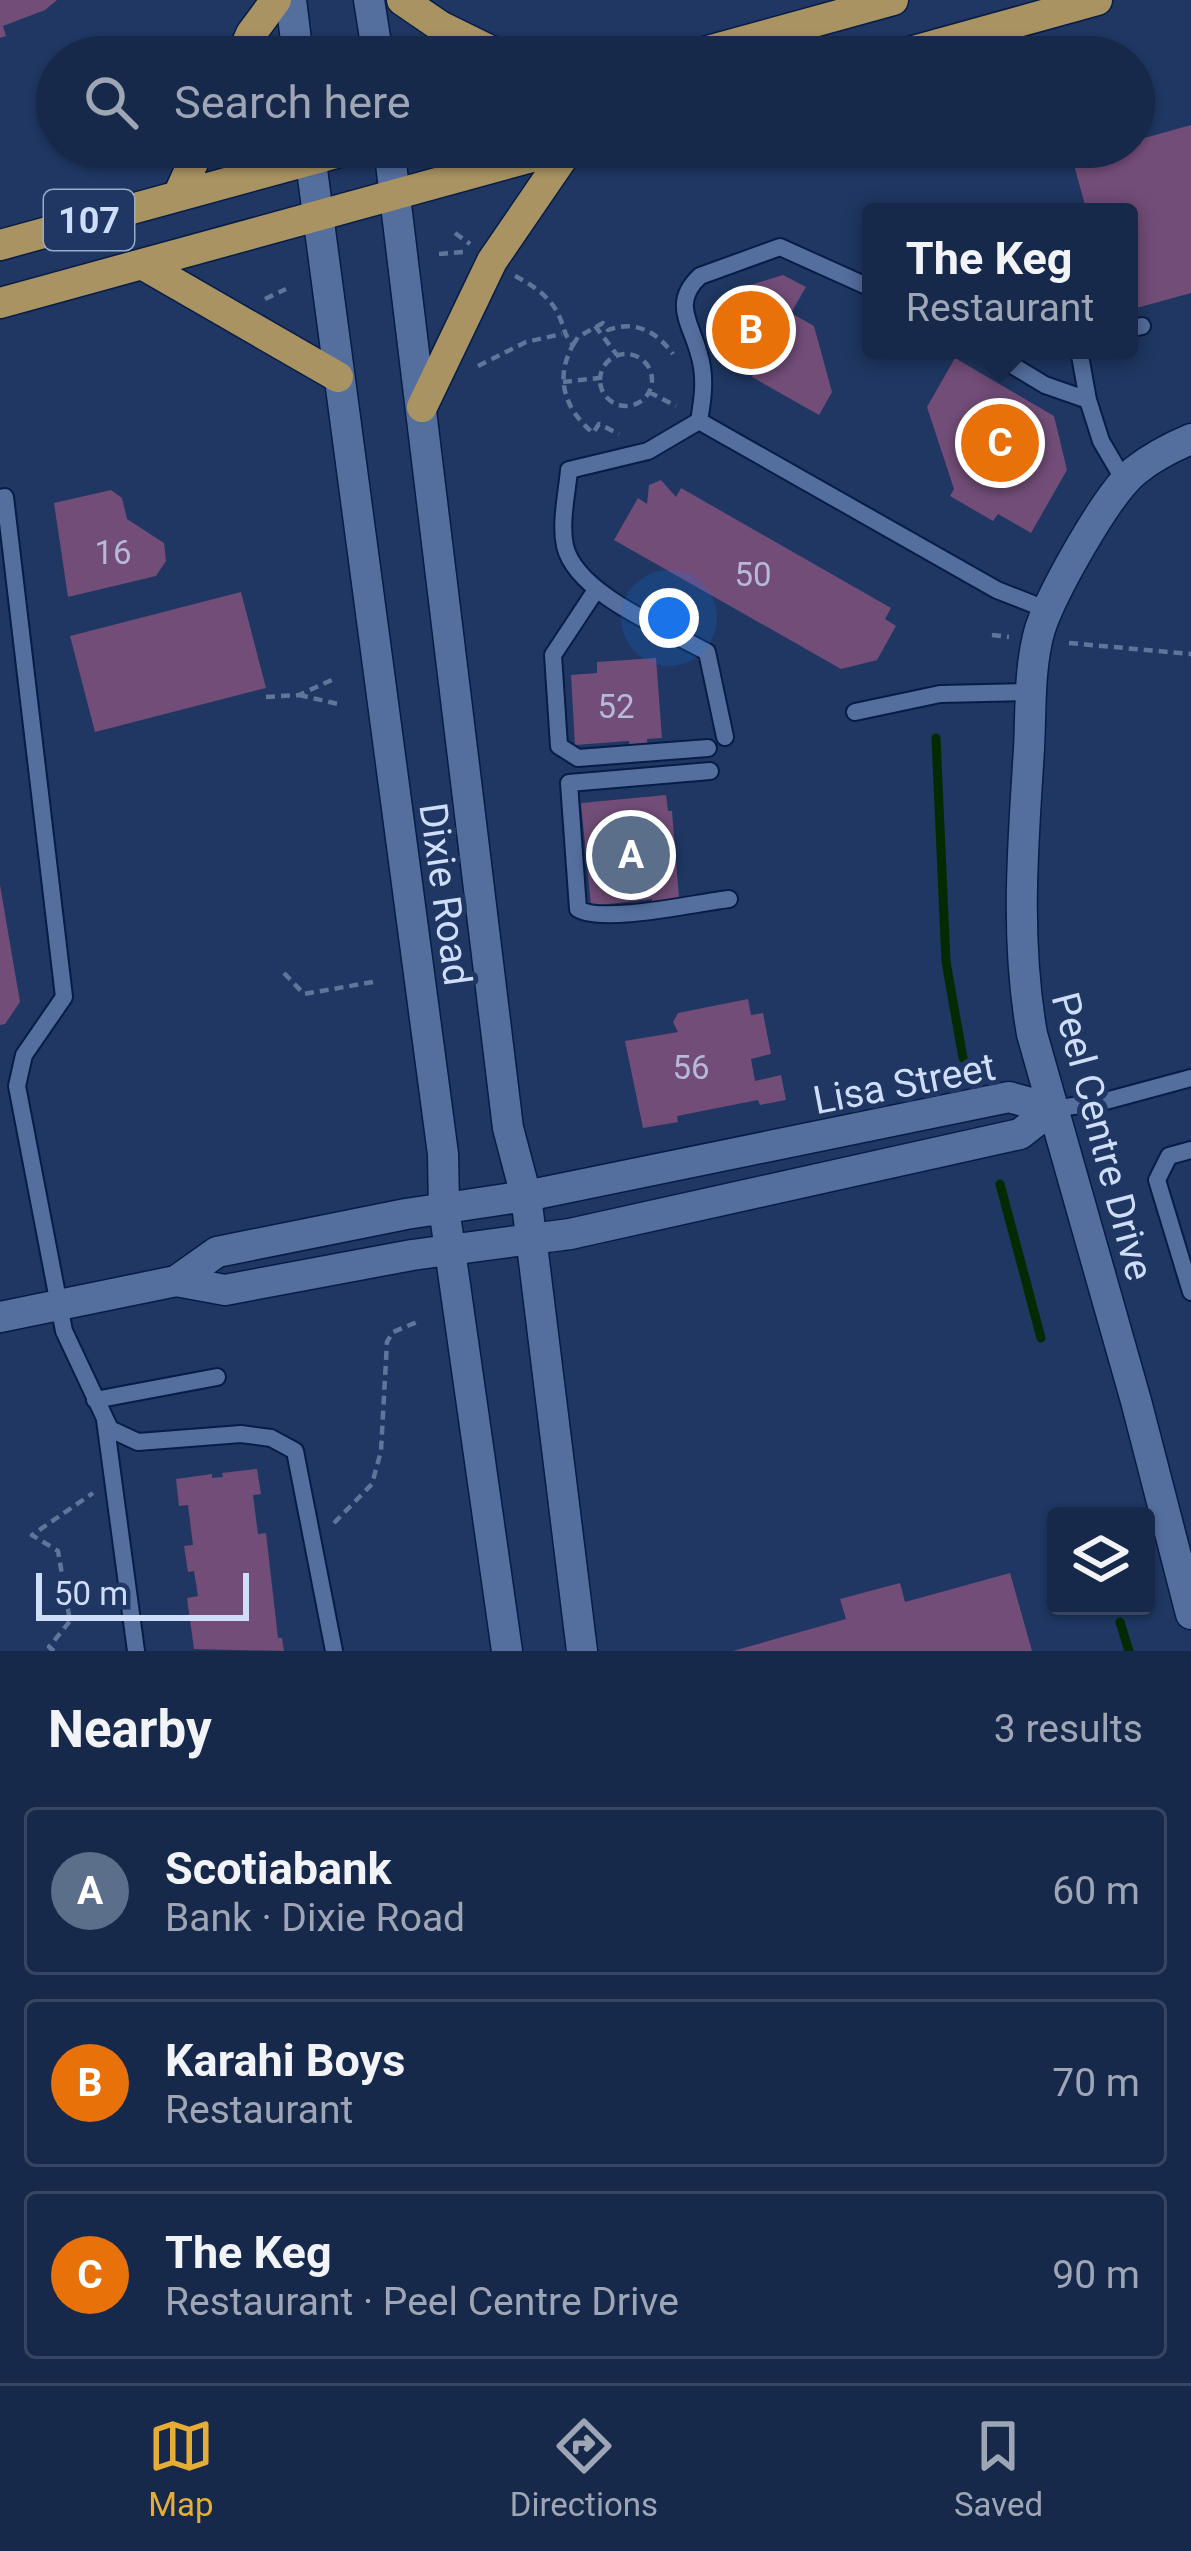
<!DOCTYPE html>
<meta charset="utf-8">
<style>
:root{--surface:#17294a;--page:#203151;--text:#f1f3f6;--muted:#9ea6b5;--line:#364562;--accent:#e5ad36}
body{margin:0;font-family:Roboto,sans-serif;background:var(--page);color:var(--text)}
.controls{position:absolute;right:36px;bottom:36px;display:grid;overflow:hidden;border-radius:12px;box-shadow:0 3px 9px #0004}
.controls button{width:108px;height:108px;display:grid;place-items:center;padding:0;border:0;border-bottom:3px solid var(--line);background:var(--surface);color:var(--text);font:60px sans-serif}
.scale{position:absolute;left:36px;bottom:30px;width:213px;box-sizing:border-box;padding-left:12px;border:6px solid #ceddf8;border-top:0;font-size:33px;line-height:42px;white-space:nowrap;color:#ceddf8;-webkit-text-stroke:9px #1f3762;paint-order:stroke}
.you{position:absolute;left:669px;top:618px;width:42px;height:42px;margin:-30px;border:9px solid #fff;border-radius:50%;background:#1a73e8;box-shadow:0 0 0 18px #1a73e833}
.badge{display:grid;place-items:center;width:78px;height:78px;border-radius:50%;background:var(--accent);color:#fff;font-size:39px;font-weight:700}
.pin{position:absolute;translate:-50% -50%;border:6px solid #fff;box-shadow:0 3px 12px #0006}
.popup{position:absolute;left:862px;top:203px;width:276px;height:156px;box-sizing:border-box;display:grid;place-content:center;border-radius:12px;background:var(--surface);filter:drop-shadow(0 3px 9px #0005);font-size:39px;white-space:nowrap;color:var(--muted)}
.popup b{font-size:45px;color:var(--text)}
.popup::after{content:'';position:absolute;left:50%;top:100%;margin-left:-24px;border:24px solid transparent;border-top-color:var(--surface)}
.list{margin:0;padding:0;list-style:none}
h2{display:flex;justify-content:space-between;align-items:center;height:156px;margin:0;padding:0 48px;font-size:51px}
h2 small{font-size:39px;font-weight:400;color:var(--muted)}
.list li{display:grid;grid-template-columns:78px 1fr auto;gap:36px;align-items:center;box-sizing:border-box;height:168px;margin:0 24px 24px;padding:0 24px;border:3px solid var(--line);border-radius:12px}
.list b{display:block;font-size:45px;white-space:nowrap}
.list p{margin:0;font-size:39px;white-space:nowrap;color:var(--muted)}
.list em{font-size:39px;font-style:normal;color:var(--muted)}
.icon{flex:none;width:66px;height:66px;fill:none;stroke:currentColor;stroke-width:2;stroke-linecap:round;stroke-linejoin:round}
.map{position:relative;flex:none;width:1191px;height:1651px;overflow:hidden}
.search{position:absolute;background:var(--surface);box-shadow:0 3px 9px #0004;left:36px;right:36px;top:36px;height:132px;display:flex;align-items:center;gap:30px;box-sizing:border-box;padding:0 42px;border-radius:66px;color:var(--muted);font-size:45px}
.sheet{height:732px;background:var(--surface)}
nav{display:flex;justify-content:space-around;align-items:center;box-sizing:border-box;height:168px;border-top:3px solid var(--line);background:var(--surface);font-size:33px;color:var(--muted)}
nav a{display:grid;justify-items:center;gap:6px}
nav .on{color:var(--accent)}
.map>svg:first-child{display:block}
</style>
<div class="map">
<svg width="1191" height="1651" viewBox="0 0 1191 1651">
<rect width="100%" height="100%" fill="#1f3762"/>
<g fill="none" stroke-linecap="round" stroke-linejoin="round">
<path stroke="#032a01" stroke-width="9" d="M936 738 946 962 963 1058
M1000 1184 1041 1338
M1120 1622 1129 1651"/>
</g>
<path fill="#724d78" d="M0 0H57L45 10 3 26 6 36 0 38Z
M1191 125V293L1129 310V212H1087L1072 158 1111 147H1134V141Z
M783 275 806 287 791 313 814 326 832 392 819 415 752 377 754 372 733 360 739 351 716 338 744 287Z
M955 358 1054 416 1067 470 1031 533 998 514 993 521 950 496 954 489 927 407Z
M661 480 676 497 681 488 891 608 885 619 896 626 877 660 841 669 614 540 638 498 647 504 649 485Z
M111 490 122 498 127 519 164 543 166 561 156 576 68 597 54 503Z
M241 592 266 688 95 732 70 636Z
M656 658 662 738 647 739 649 760 631 761 629 741 575 745 571 675 597 673V662Z
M666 795 668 811H672L680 910 652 913V899L591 906 581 803Z
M0 885 20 1002 5 1024 0 1025Z
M748 999 751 1015 763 1013 771 1054 751 1059 755 1081 781 1075 786 1100 760 1105 758 1100 677 1116 678 1122 643 1128 625 1041 678 1032 673 1022 678 1013Z
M257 1469 261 1494 253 1495 258 1534 266 1533 278 1638H282L284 1651 194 1649 187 1598 198 1596 194 1571 188 1572 184 1546 193 1545 188 1505 179 1506 176 1479 212 1474V1478L223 1477 222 1473Z
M1010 1573 1032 1651H733L846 1619 840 1599 900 1583 905 1602Z"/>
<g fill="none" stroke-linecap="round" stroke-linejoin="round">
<g stroke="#071d45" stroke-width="20">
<path id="lane" d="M1129 329 1142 326
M987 350 1045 385 1088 400 1101 441 1125 482
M1079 350 1088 400
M699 421C703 398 706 376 699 354 691 323 671 303 700 276L780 247 871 288
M0 498 5 497 64 997 24 1055 17 1086 64 1331 110 1429 138 1442 241 1434 271 1438 295 1451 334 1651
M596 590 553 655 559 746 578 758 708 748
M855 712 940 694 1032 692
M725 737 707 652C666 629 576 594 565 546 560 523 567 493 569 470L648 451 699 421 997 590 1048 610
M710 771 569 783 578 909C603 924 695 903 729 899
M1052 1109 1102 1102 1191 1078
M1191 1150 1169 1156 1157 1180 1191 1292
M95 1400 217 1377
M105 1420 136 1651"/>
</g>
<g stroke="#071d45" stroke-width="33">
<path id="street" d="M1191 439C1172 447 1151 458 1135 471 1106 495 1052 593 1040 629 1029 666 1031 710 1029 749 1023 845 1015 938 1032 1034L1136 1401 1191 1614
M526 1196 1009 1097 1052 1109
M531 1239 570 1234 1020 1134 1052 1109"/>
</g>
<g stroke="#071d45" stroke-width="33">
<path id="secondary" d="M291 0 298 57
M369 0 378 57
M309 147 443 1154 444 1208 507 1651
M389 147 508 1128 526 1196 582 1651
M176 1281 217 1252 406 1214 526 1196
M0 1317 176 1281 225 1290 412 1255 531 1239"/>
</g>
<g stroke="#071d45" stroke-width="33">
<path id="primary" d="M402 0 440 26 503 57
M241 57 251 34 276 0
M686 57 893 0
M892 57 1097 0
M178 196 200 147
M0 245 358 147
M142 264 338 377
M0 303 568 147
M422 407 492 261 570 147"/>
</g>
<path stroke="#60759a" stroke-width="4.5" stroke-dasharray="9 6" stroke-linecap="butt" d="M455 233 470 244
M439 254 464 252
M515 276C533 285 552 298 560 318 565 330 564 335 573 345 554 379 565 409 593 433L599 424 619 434
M265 299 286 289
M595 326 617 355
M573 345 578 337 603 323 608 330C635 320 656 331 673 354
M600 380a26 26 0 1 1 52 0a26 26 0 1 1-52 0Z
M478 366 526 342 562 334
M563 382 599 378
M649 392 676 406
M992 635 1009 637
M1069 643 1191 654
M299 695 338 704
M266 697 299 695 334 679
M284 973 304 994 373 982
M334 1523 372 1484 381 1451 387 1342 393 1332 417 1322
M54 1651 49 1647 70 1621 58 1551 32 1535 93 1493"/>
<use href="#lane" stroke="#546e9e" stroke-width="16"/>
<use href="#street" stroke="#546e9e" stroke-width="30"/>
<use href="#secondary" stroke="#546e9e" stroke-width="30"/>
<use href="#primary" stroke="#a99362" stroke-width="30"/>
</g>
<g text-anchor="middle" stroke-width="10" stroke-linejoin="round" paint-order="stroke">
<g font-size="33" fill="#b7b9d8">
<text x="113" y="564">16</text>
<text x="753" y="586">50</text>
<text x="616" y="718">52</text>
<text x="691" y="1079">56</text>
</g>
<rect fill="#1f3762" stroke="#9aabcb" stroke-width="3" x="44" y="190" width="90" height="60" rx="9"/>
<g font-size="36" font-weight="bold" fill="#ceddf8">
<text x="89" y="233">107</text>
</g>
<g font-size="39" fill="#ceddf8" stroke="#1f3762">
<text transform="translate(446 894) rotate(82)" y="14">Dixie Road</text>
<text transform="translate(904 1083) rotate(-11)" y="14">Lisa Street</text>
<text transform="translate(1103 1136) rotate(75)" y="14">Peel Centre Drive</text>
</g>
</g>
</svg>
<div class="controls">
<button><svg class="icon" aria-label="layers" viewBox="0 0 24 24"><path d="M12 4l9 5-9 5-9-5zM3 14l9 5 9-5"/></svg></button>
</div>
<div class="scale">50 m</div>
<div class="you"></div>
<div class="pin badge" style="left:631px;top:855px;background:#5c6f8a">A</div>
<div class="pin badge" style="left:751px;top:330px;background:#e8710a">B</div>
<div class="pin badge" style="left:1000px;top:443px;background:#e8710a">C</div>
<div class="popup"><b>The Keg</b>Restaurant</div>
<div class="search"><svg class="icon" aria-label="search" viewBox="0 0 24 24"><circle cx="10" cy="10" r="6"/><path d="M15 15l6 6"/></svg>Search here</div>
</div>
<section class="sheet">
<h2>Nearby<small>3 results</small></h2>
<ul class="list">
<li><span class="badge" style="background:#5c6f8a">A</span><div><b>Scotiabank</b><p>Bank · Dixie Road</p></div><em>60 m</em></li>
<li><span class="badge" style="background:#e8710a">B</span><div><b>Karahi Boys</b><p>Restaurant</p></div><em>70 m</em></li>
<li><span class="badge" style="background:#e8710a">C</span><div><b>The Keg</b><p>Restaurant · Peel Centre Drive</p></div><em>90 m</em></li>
</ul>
</section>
<nav>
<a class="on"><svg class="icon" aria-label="map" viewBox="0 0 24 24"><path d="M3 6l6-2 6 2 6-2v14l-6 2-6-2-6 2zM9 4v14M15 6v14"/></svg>Map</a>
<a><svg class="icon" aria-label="directions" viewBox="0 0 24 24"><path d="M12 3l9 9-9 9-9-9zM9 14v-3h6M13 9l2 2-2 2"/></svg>Directions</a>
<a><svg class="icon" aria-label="saved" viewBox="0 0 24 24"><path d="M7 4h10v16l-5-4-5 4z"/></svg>Saved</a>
</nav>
